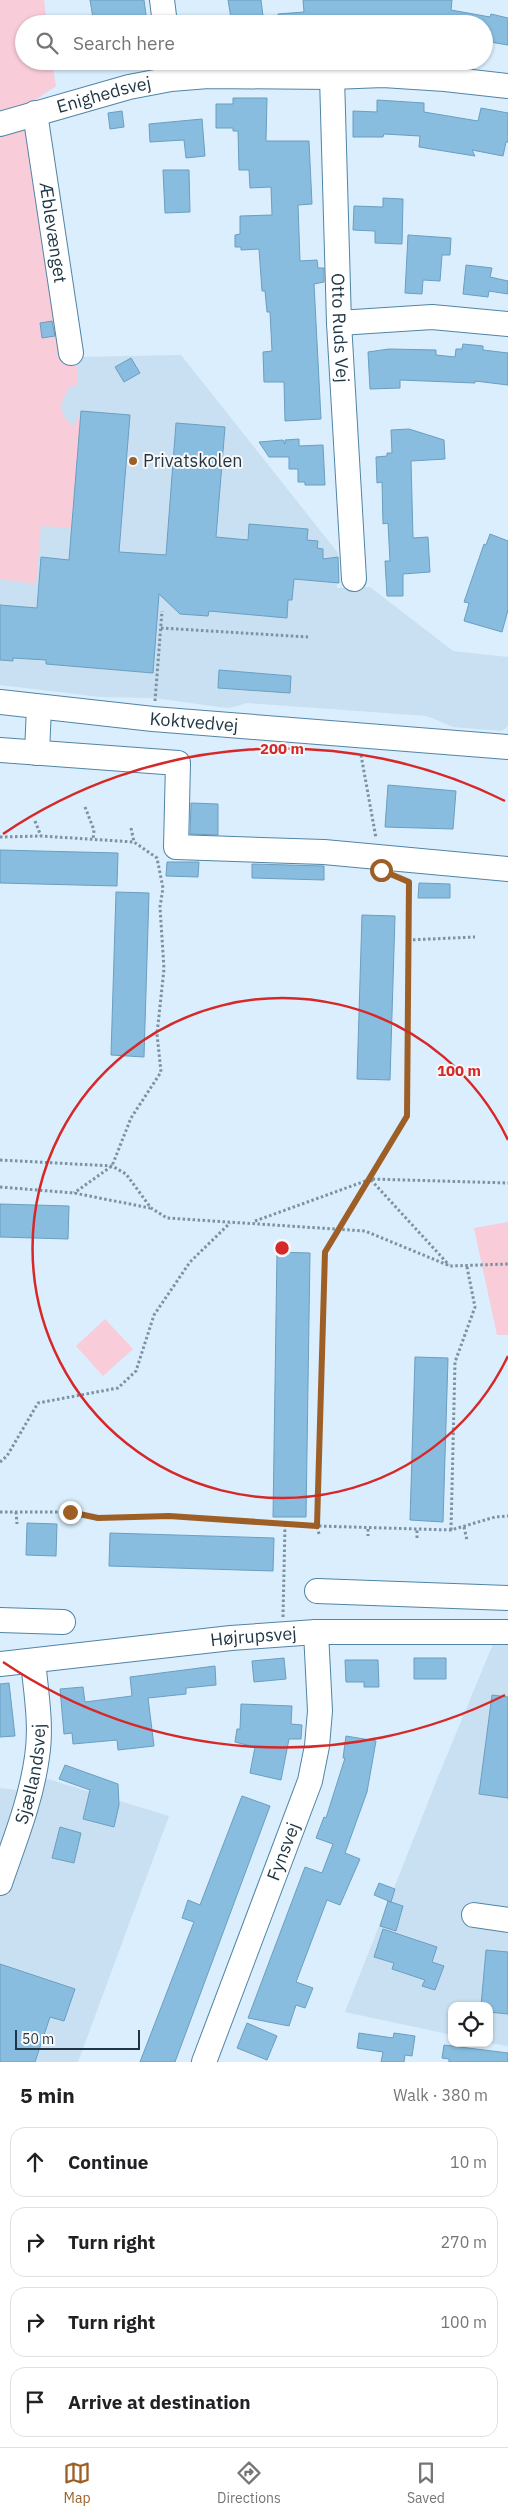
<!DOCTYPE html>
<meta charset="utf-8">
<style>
:root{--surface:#fff;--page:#f2f2f2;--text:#202124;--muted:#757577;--line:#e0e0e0;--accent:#9e5f27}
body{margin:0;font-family:"IBM Plex Sans",sans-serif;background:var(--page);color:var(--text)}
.controls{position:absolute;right:15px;bottom:15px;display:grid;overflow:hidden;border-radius:10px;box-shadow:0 1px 4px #0004}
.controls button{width:45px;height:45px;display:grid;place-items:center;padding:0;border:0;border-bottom:1px solid var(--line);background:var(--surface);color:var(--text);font:25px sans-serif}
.scale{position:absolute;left:15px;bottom:12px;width:125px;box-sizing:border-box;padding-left:5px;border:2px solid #1f3543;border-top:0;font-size:14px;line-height:18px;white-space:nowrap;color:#1f3543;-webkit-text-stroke:4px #f8f8f8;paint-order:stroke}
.stop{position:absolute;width:15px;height:15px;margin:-11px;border:4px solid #9e5f27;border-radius:50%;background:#fff}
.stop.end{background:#9e5f27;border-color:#fff;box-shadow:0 1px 5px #0008}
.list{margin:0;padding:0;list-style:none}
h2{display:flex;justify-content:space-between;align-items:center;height:65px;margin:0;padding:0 20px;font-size:21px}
h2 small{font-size:16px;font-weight:400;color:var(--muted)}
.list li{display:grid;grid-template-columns:32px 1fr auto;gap:15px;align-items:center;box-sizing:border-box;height:70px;margin:0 10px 10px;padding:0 10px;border:1px solid var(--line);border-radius:15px}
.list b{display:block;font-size:19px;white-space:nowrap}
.list em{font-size:16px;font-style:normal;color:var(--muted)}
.icon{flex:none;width:28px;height:28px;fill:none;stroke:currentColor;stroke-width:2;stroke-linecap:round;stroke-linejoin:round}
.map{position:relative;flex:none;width:508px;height:2062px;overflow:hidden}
.search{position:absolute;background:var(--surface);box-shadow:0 1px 4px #0004;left:15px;right:15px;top:15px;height:55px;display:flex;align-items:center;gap:12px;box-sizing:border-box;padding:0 18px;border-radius:28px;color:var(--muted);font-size:19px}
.sheet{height:385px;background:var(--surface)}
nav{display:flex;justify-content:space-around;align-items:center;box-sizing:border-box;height:70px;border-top:1px solid var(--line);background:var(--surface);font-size:14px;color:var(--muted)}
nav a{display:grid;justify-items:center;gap:2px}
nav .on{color:var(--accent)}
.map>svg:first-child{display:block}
</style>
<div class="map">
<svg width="508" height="2062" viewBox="0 0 508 2062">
<rect width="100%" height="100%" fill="#daeefd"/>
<path fill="#c8e0f1" d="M181 355 338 553 337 588 370 587 453 651 508 657V726L502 731 453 727 427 716 247 703 230 708 219 707 155 698 100 697 0 685V370L77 357Z
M493 1644 508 1645V2046L489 2043V2006H452V2035L345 2012 438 1777Z
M48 1779 169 1816 78 2062H0V1788L17 1790Z"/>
<path fill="#f9ccd9" d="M0 0H44L47 24H24V61H52L56 86 31 103 77 357V385L72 386C59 400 57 414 74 426L81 411 71 528 41 526 36 584 0 579Z
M508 1222V1335H497L474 1228Z
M105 1319 133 1349 103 1376 76 1346Z"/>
<path fill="#88bde0" stroke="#6b9ec0" d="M90 0H144L147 22 94 24Z
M228 0H261L264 24H232Z
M303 0H452L451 10 490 17 491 14 508 18V45L484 41V24H426L399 19V24H278V14L304 12Z
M233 98H267L266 141H309L312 204 298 205 300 261 317 260 318 268H324V282L314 284 321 419 285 421 284 382H264L263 352 272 351 270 312H267L265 291H262L259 249 241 250V247H235V235L240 234V216L272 215 271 187 250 188 249 170H239L238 131H233V128H216V104H233Z
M377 100 424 103V112L478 121 481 108 508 113V142H506L503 156 472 150 475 156 419 147 420 136 384 134 383 137H353V111L377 112Z
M122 111 124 127 110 129 108 113Z
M202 119 205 156 186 158 184 140 150 142 149 124Z
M163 170H189L190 212 165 213Z
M383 198 403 199 402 244 375 243V231L353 230 354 206 383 207Z
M408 235 451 238 450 255H442L440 281 423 280 422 294 405 293Z
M466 265 492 268 490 277 508 281V294L489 291 488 297 463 294Z
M52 321 55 336 42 338 40 323Z
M463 344 483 346V350L508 353V385L475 381V383L400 380V388L370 389 368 352 389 349 436 350V355L455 357 456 349H462Z
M131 358 140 373 124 382 115 367Z
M81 411 130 415 119 552 166 555 176 423 225 427 216 537 248 540 249 524 308 529 307 540 318 541 317 548 323 549V559L338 557 339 583 294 579 292 600H288L287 618 209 611 208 616 180 614 159 594 153 673 46 664V660L13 658V661L0 660V605L37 608 41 557 69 560Z
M409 429 444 440 445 459 411 461 413 538 428 537 430 572 403 574V596H387L385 561H390L388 523 383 524 382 482 377 483 376 457 387 456V453H392L391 430Z
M299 439V446L323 445 325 485H305V482H298V469H289V457H269L259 442 283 440 285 444V440Z
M490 534 508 541V610L502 632 464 621 469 603 464 602 484 544 486 545Z
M219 670 291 676 290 693 218 688Z
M388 785 456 791 453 829 385 827Z
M191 803 218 804V835L190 834Z
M0 850 118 853 117 886 0 883Z
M167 862H199L198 877 166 876Z
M252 864 324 866V880L252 878Z
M419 883 450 884V898H418Z
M116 892 149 893 144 1057 111 1055Z
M362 915 395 916 390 1080 357 1079Z
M0 1204 69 1206 68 1239 0 1237Z
M277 1252 310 1253 306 1517H273Z
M415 1357 448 1358 443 1522 410 1520Z
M27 1523 57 1524 56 1556 26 1555Z
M110 1533 274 1538 273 1571 109 1566Z
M284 1658 286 1679 254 1682 252 1661Z
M414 1658H446V1679H414Z
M345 1660H378L379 1687H364V1682H346Z
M215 1666 216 1685 186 1688V1694L148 1698 154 1746 118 1750 117 1740 73 1744 72 1733 64 1734 60 1689 83 1687 85 1702 132 1696 130 1677Z
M9 1683 15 1736 0 1737V1684Z
M492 1695 508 1697V1798L479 1794Z
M241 1704 292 1706 291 1724 302 1725 301 1739H289L281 1780 250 1773 255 1747 235 1742 237 1729H240Z
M346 1736 376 1741 367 1792 345 1853 360 1859 340 1905 327 1900 296 1982 313 1988 305 2008 296 2005 289 2026 248 2018 305 1867 322 1873 333 1844 316 1838 324 1817 326 1818 345 1758H343Z
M65 1765 118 1784 119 1805 114 1827 83 1819 90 1790 59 1779Z
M242 1796 270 1806 175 2062H140L194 1922 182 1918 188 1900 200 1905Z
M60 1827 81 1833 74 1863 52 1858Z
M379 1883 395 1889 391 1902 374 1895Z
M388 1901 403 1906 396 1931 380 1926Z
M383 1929 437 1947 432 1962 444 1966 435 1990 422 1986 425 1980 392 1969 394 1963 374 1957Z
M486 1950 508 1952V2014L489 2012V2006H481Z
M0 1964 75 1989 64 2021 50 2017 35 2062H0Z
M247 2023 277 2036 267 2060 237 2048Z
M359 2033 393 2038 394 2033 415 2036 412 2056 405 2055 404 2062H381L383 2052 357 2048Z
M444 2045 508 2053V2062H449V2059L442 2058Z"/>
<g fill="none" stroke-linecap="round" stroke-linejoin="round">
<g stroke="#5184a5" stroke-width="26">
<g id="minor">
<path d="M162 0 165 24"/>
<path id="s1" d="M332 77 339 323 354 579"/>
<path id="s2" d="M35 113 71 353"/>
<path id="s3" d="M0 124 129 87 171 79 208 76 332 77 383 75 445 79 508 86"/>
<path d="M339 323 432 317 508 324"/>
<path id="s4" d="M0 702 153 719 508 747"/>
<path d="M0 750 178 763 176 847 324 852 508 869"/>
<path d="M37 753 39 707"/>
<path d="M317 1591 508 1598"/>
<path d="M0 1620 63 1622"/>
<path id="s5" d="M0 1664 231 1638 316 1632H508"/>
<path id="s6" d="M0 1883C14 1842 31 1801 37 1757 42 1726 36 1692 33 1661"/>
<path d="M474 1915 508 1920"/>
<path id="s7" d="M204 2062 310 1781 317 1746 320 1711 316 1632"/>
</g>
</g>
<path stroke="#7d92a0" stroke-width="3" stroke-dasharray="2.5 2.5" stroke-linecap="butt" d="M161 628 308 637
M155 701 162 611
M361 755 376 838
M85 807 94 830 93 840
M35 821 41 836
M131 828 134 842
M0 837 41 836 134 842 157 858 163 888 160 907 164 969 157 1034 161 1072 131 1118 112 1166 74 1193
M408 940 475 937
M0 1160 112 1166 126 1174 151 1208 167 1218 365 1231 450 1266 508 1264
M371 1180 449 1265
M0 1187 74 1193 150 1208
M255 1221 371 1179 508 1183
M0 1462 7 1456 38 1403 118 1388 136 1371 154 1315 190 1262 230 1223
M0 1512H70L99 1518 169 1516 285 1525 451 1530 495 1517 508 1516
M16 1512 17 1524
M464 1527 467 1540
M368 1529V1536
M451 1530 455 1362 475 1307 467 1267
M319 1534 317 1526 325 1252 407 1116 409 882 405 880
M417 1538V1529
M283 1617 285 1525"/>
<use href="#minor" stroke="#fff" stroke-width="24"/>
</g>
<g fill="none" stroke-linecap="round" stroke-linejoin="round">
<path stroke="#9e5f27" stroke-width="6" d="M70 1512 98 1518 169 1516 317 1526 325 1252 407 1116 409 882 381 870"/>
</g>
<g fill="none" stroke="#d62828" stroke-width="2.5">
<path d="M508 1356A250 250 0 1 1 508 1140"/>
<path d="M505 1695A499 499 0 0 1 3 1662M3 834A499 499 0 0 1 505 801"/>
</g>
<circle fill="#9e5f27" stroke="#f8f8f8" stroke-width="2" cx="133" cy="461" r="5"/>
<g text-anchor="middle" stroke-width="4" stroke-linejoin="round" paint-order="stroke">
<g font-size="18" fill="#1f3543" stroke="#f8f8f8">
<text dy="6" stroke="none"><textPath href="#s3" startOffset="108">Enighedsvej</textPath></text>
<text dy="6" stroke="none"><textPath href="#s2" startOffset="121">Æblevænget</textPath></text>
<text dy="6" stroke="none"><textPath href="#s1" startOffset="251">Otto Ruds Vej</textPath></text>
<text dy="6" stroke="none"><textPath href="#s4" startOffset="195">Koktvedvej</textPath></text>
<text dy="6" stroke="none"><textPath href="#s5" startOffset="255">Højrupsvej</textPath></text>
<text dy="6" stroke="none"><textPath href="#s6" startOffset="114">Sjællandsvej</textPath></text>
<text dy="6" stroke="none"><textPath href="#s7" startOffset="225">Fynsvej</textPath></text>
</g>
<g font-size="18" fill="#1f3543" stroke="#f8f8f8" text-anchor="start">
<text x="143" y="467">Privatskolen</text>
</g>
</g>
<circle cx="282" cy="1248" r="8" fill="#d62828" stroke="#f8f8f8" stroke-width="2.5"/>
<g font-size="15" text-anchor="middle" font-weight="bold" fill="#d62828" stroke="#f8f8f8" stroke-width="4" stroke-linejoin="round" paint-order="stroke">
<text x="282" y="754">200 m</text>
<text x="459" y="1076">100 m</text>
</g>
</svg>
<div class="controls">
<button><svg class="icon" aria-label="locate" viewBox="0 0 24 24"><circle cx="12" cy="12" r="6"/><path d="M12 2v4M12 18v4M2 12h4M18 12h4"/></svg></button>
</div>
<div class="scale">50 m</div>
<div class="stop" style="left:381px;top:870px"></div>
<div class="stop end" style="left:70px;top:1512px"></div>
<div class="search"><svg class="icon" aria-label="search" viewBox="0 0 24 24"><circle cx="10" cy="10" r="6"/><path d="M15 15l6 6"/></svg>Search here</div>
</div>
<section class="sheet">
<h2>5 min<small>Walk · 380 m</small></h2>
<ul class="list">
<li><svg class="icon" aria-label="ahead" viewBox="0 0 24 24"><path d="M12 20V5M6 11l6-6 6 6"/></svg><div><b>Continue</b></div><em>10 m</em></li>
<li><svg class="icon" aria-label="right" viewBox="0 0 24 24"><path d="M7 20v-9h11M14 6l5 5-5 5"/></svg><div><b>Turn right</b></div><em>270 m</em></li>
<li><svg class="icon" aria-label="right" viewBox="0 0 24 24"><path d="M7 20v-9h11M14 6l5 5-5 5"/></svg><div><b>Turn right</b></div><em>100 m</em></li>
<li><svg class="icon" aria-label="arrive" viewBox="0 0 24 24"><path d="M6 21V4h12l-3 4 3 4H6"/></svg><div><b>Arrive at destination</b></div></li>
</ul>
</section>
<nav>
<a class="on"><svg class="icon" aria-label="map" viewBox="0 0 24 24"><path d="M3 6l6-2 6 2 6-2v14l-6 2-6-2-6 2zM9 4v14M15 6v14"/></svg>Map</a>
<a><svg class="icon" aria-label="directions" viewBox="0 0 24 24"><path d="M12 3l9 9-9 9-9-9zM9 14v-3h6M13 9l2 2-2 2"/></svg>Directions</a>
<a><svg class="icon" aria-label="saved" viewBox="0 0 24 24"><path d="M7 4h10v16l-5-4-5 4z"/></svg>Saved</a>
</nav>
